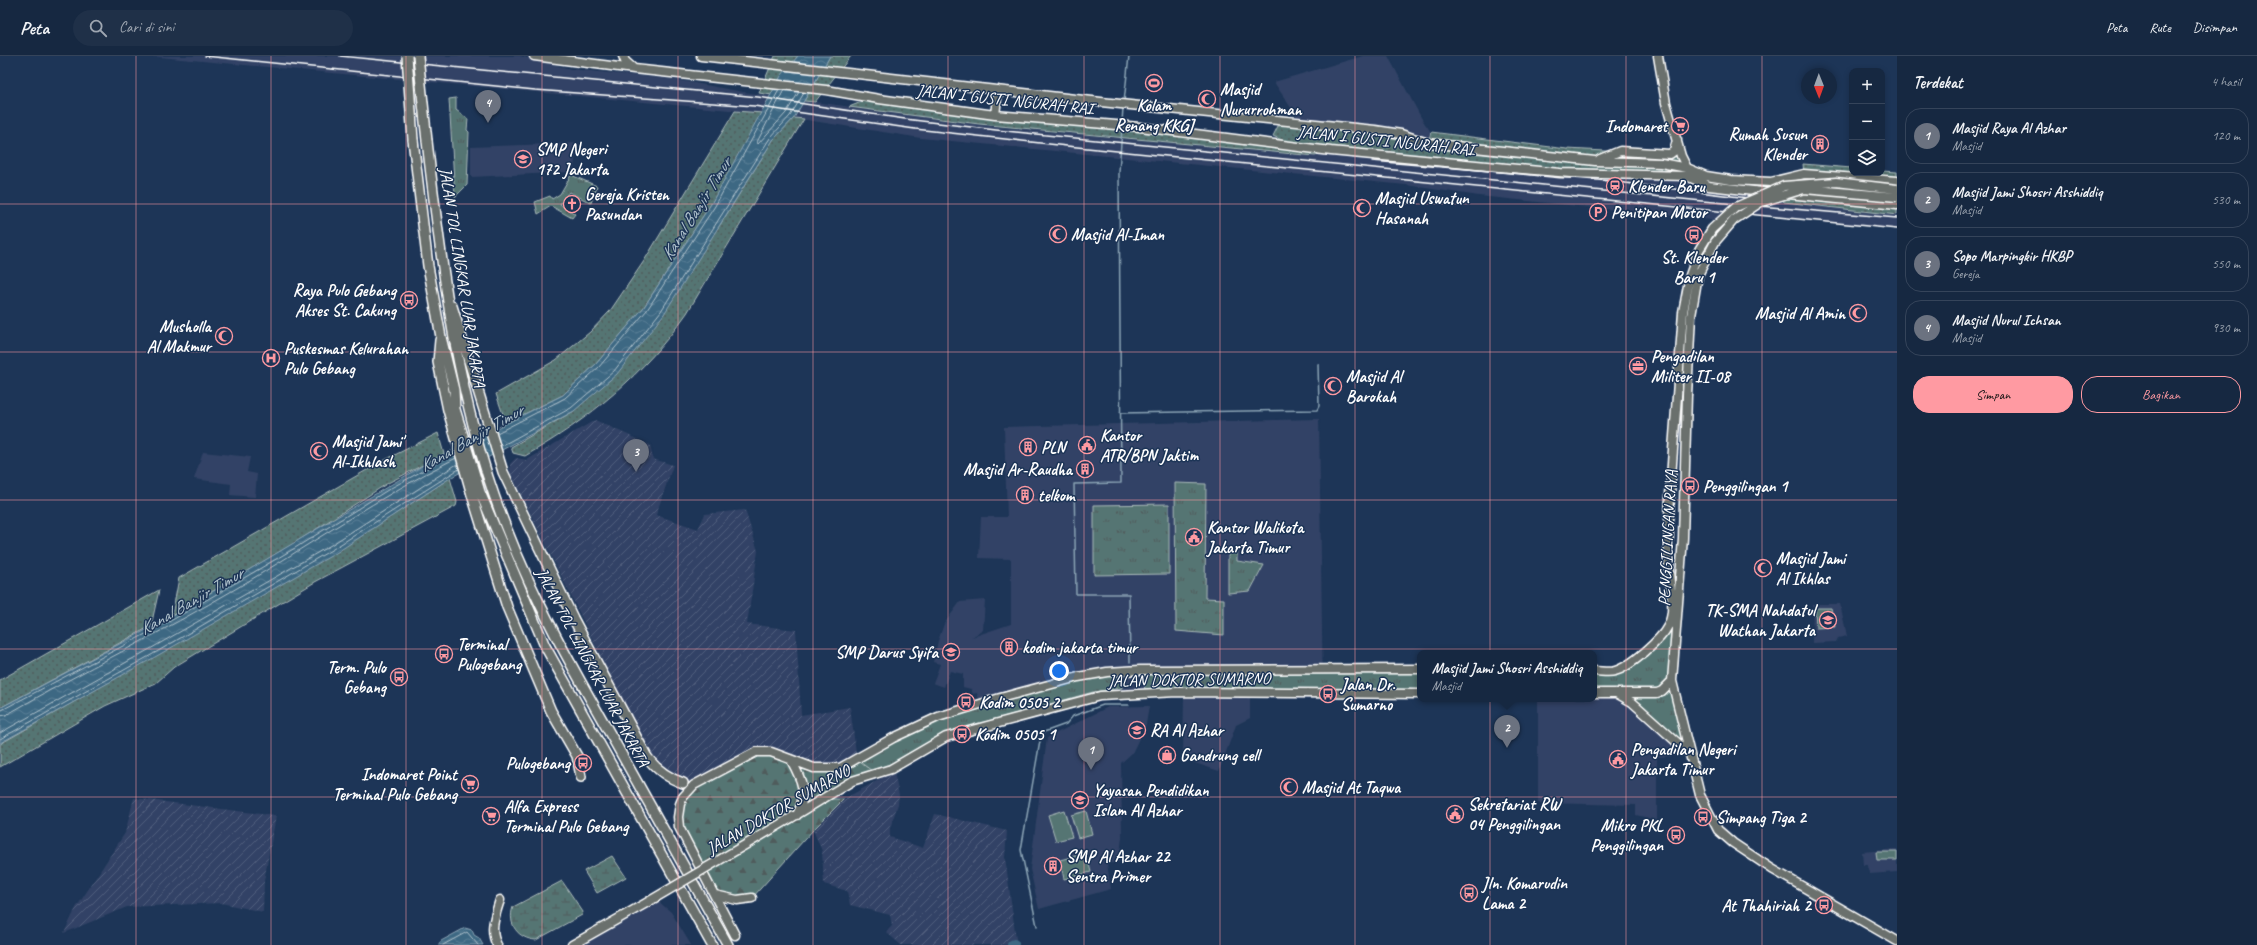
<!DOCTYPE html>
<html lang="id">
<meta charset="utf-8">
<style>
:root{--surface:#162841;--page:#1f3048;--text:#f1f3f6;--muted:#9ea6b1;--line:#35445a;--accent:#ff9aa2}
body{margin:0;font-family:Caveat,sans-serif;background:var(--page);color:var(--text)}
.controls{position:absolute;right:12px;top:12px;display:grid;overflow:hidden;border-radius:8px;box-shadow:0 2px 6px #0003}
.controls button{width:36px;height:36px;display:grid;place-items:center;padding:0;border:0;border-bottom:1px solid var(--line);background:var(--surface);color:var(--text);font:20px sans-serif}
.compass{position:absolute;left:1801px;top:12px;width:36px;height:36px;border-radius:50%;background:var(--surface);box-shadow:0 2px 6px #0003;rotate:179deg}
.you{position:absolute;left:1059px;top:615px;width:14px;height:14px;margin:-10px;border:3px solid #fff;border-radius:50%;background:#1a73e8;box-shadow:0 0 0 6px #1a73e833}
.badge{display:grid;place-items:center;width:26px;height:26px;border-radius:50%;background:var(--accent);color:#fff;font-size:13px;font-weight:700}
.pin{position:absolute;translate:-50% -33px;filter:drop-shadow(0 1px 2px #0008)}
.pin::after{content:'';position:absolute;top:21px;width:14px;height:12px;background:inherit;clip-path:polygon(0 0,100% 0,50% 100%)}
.popup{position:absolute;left:1417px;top:594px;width:180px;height:52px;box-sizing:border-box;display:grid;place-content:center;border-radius:8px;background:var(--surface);filter:drop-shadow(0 1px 3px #0005);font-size:13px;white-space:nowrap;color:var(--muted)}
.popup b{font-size:15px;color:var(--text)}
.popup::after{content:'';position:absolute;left:50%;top:100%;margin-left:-8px;border:8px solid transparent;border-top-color:var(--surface)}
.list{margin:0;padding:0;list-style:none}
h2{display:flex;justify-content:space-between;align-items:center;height:52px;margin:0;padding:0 16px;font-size:17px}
h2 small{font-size:13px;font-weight:400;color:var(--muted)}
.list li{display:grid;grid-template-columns:26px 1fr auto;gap:12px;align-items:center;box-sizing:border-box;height:56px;margin:0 8px 8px;padding:0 8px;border:1px solid var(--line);border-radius:16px}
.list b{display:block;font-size:15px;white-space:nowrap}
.list p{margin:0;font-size:13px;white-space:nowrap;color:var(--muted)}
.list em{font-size:13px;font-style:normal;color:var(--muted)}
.actions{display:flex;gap:8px;padding:12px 16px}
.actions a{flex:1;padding:9px 0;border:1px solid var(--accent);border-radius:16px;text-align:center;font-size:14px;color:var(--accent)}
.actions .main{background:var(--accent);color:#111}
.icon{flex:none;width:22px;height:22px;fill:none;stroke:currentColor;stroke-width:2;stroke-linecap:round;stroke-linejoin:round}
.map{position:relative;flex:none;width:1897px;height:889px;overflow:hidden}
header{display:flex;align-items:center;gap:24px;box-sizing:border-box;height:56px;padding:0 20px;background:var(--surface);border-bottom:1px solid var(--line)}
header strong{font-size:19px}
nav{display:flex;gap:22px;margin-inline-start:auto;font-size:14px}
.search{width:280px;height:36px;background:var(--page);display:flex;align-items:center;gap:10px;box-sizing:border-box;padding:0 14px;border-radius:22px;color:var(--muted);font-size:15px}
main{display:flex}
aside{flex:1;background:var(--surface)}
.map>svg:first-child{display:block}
</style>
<header>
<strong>Peta</strong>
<div class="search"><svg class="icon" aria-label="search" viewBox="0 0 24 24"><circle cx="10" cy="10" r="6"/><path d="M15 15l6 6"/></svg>Cari di sini</div>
<nav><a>Peta</a><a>Rute</a><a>Disimpan</a></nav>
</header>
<main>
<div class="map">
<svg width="1897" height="889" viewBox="0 0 1897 889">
<defs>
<pattern id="industrial-furrows" width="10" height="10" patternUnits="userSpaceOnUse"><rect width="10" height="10" fill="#324366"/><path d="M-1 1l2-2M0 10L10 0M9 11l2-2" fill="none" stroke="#515f7d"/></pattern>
<pattern id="grass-dots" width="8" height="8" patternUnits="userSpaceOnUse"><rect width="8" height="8" fill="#557473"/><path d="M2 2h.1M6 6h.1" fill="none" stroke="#505c5c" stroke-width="1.8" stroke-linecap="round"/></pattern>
<pattern id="forest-firs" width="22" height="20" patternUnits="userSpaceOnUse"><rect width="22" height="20" fill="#557473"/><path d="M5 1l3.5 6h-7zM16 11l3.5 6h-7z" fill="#505c5c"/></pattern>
<pattern id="wetland-marsh" width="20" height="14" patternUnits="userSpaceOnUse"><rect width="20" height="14" fill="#557473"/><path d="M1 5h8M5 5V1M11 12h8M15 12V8" fill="none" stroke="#505c5c"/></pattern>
<pattern id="park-tufts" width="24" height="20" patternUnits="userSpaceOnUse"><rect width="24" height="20" fill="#557473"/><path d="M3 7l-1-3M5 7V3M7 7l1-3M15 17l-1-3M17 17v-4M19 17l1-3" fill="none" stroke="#505c5c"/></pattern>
<pattern id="water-waves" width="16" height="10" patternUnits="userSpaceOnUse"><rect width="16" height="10" fill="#3d6883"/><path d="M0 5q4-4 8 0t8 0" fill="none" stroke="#5a7f96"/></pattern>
</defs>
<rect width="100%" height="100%" fill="#1d3557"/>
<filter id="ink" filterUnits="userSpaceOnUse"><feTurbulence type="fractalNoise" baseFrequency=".025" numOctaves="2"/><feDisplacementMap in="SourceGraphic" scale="8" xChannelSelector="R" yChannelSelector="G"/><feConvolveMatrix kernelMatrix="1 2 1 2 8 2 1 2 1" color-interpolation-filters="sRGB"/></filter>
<g filter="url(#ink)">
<path fill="#324366" d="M149 0H520L571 13 673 23 743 36 989 70 1315 100 1331 95 1672 120 1709 130 1897 158V173L1743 158 1732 166 1479 140 1406 129 921 82 762 57Z
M1363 0H1388L1423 65 1431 76 1428 87 1301 67 1274 26Z
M578 87 573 116 471 121V91Z
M1319 363 1323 643 1250 642V662L1236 669 1219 715 1183 703 1184 640 1116 642 1030 658 987 670 977 637 973 638 971 633 963 631V618L950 615 944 631 933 627 940 608 933 606 938 585 944 568 960 546 985 544 983 574 972 581 1011 568V503L979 502 981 461H1007L1004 371Z
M203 396 250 401 247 416 257 418 255 441 230 439 231 428 194 423Z
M1813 548H1840L1847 580 1838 582 1836 586 1812 587Z
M1594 637H1616L1691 699 1657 701V764L1636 759V749L1538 747V643H1594Z
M1149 650 1146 668 1132 697 1121 707 1122 781 1119 806 1107 808 1111 833 1039 853 1030 813 1047 682 1108 651Z
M1897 793V816L1869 818 1868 809H1863L1862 796Z
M659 846 671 856 691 889H583Z"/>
<path fill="url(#industrial-furrows)" d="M595 364 650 389 653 403 673 409 656 459 698 473 705 458 745 454 758 495 747 568 796 574 801 659 850 651 857 704 853 706 694 729 683 727 681 722 655 704 625 650 510 416V408L516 402 527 404Z
M893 712 899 739 898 748 890 772V781L923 792 935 758 1007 775 1005 801 1016 883 1006 889H901L886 876 892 870 890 859 850 849 847 835 824 828 822 795 813 774 844 743 880 723Z
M134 742 276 760 264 825 263 856 221 847 127 851 64 877 76 852 125 777Z"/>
<path fill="url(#grass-dots)" stroke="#aabab9" d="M775 0H798L772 39 759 37Z
M830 0H851L815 46 804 45Z
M871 42 1293 89 1273 80 1278 70C1328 65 1379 75 1428 87L1431 76 1567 93 1663 98 1675 92 1687 112 1672 109V120L1479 109 1331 95 1315 100 979 68 849 51Z
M735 55 763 57 711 148 644 251 596 308 563 339 506 367 496 338 556 304 590 276 610 255 644 205Z
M794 62 804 63 687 257C644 318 590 363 525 400L513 397 511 391 574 355 720 169 773 84Z
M1803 108 1852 112V117H1882V115L1897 116V125L1804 118Z
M1779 140 1897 149V159L1784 146Z
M438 377 444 398 388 427 293 488 172 559 179 522 379 407Z
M450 422 457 446 456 450 315 526 174 611 156 627 105 650 0 711V688L335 497Z
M159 534 151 570 0 652V624Z"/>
<path fill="url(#forest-firs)" stroke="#aabab9" d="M761 695 822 714 857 704 875 717 823 743H844L813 774 752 842 715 839 678 761 687 737Z"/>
<path fill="url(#wetland-marsh)" stroke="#aabab9" d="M612 800 626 821 597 837 584 815Z
M562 825 583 856 582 859 536 884C518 883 507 868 513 851Z"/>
<path fill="url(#park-tufts)" stroke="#aabab9" d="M456 42V54L468 63 467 74 469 76 467 129 455 141 449 43Z
M571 119 597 130 591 147 569 136 560 148 575 158 572 162 551 150 538 158 535 146 550 140 552 143 560 138Z
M1175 427 1206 428 1205 542 1224 543V579L1176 575Z
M1169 448V518L1094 519V449Z
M1237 496V505L1264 509 1250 535 1228 537V497Z
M1679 552 1672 625 1691 699 1627 643 1594 637V615H1615L1642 597Z
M1420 613V637L1145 638 1144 614Z
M1121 616 1122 632 1093 636 960 673 875 717 857 704 927 666 1040 631Z"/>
<path fill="#557473" stroke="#aabab9" d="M1815 552H1831L1835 571 1816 572Z
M1064 754 1072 781 1056 785 1048 759Z
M1086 755 1092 778 1078 782 1071 759Z
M1876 796H1897V804H1877Z
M1086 797 1091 816 1064 823 1060 804Z"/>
<path fill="url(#water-waves)" stroke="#8ba4b5" d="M798 0H830L794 62 773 84 664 258 617 318 574 355 450 422 336 497 155 601 0 687V652L172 560 427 407 563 339 596 308 644 251 711 148 781 20Z
M465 872 472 874 474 879 479 882 483 889H438L441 885Z"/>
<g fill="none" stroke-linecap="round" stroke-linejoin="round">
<path stroke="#b1c3cd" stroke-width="1" d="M784 34 757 86 758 88 786 57 799 36
M497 377 565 342 599 311 647 254 715 150 779 34
M501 390 571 352 614 315 661 255 770 82 790 60 804 37
M0 655 174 563 295 492 391 432 455 397
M0 660 6 659C82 615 161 577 237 532 310 489 380 440 456 402
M0 677 150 593 331 489 457 408
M0 683 153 598 333 493 459 413
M443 889 467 876 478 889"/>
<path stroke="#8ba4b5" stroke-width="1.5" d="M1124 46 1129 0
M1122 66 1123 52
M1122 72 1119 116 1121 427 1074 428 1076 538H1129L1130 606
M1120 357 1317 354 1319 350 1318 308
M1037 870 1021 794 1040 685 1044 676 1066 668 1073 660 1103 649H1129"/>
<path stroke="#3d6883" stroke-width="10" d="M1012 889 1014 888"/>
<g stroke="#fff" stroke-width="11">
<path id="major" d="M534 0 634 13 826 34 879 43 995 59 1140 71 1331 95 1560 117 1687 120 1709 130 1771 137
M623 0 625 5 634 13
M701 0 1101 46 1375 74 1401 78 1428 87 1595 105 1661 107 1687 112 1706 120 1731 124 1771 126 1804 118 1897 125
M1658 0 1666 47 1681 100 1687 112
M995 59 998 34
M1600 103 1620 95 1670 98 1674 95 1677 84
M1788 138 1897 149
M1687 339 1683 482 1672 625 1700 739 1718 774 1733 787 1772 813 1897 885
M1594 615C1601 615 1609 617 1615 615 1630 611 1661 584 1668 570 1677 553 1669 531 1669 513 1667 456 1673 397 1677 340
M1594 637H1657L1662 635 1672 625
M1616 637 1632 646 1690 698
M791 704C802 724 808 737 797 759
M791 762 852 725 891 713 946 681 1100 640 1177 636 1420 638
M715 839 737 844 752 842
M735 879 679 771 678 761 680 748 683 741 694 729 756 696H771L814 712H840L893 682 938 661 1000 642 1078 621 1107 616 1140 614 1420 613
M497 889C489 874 495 860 500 844
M572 889 648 846"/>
</g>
<g stroke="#fff" stroke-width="12">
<path id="highway" d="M413 84 428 210 441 281 454 334 455 353 480 436 545 590 712 889
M427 85C442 214 457 347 505 469 534 544 573 613 613 683 651 752 690 820 728 889
M452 250 503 416 573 562 647 701C656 713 668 722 683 727
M440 284 438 306 448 354 472 439 507 551 551 655 577 700 581 721"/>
</g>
<use href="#major" stroke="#6a706d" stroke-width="8"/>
<use href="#highway" stroke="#6a706d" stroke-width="9"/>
<path stroke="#fff" stroke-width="1.5" d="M205 0 535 34 754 50 915 73 1067 90 1897 173
M340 0 758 41 905 63 996 74 1702 145 1897 162
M1372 105 1609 125 1764 144"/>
<g stroke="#fff" stroke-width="11" stroke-linecap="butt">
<path id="major-bridge" d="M1687 339 1691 260 1698 219 1715 186 1734 164 1761 146 1804 133 1897 141
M1677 340 1683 256 1690 219 1699 194 1712 173 1736 151 1784 130 1836 126 1897 133
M648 846 791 762"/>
</g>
<g stroke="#fff" stroke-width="12" stroke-linecap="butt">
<path id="highway-bridge" d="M407 0 413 84
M418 0 427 85"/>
</g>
<use href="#major-bridge" stroke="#6a706d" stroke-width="8"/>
<use href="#highway-bridge" stroke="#6a706d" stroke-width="9"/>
</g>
</g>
<path fill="none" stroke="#ff9aa2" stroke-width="1" stroke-opacity="0.55" d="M136 0V889M271 0V889M406 0V889M542 0V889M678 0V889M813 0V889M948 0V889M1084 0V889M1220 0V889M1355 0V889M1490 0V889M1626 0V889M1762 0V889M0 148H1897M0 296H1897M0 444H1897M0 593H1897M0 741H1897"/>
<defs>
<g id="stadium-ring" transform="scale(0.9)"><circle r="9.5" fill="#1d3557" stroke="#ff9aa2" stroke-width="1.5"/><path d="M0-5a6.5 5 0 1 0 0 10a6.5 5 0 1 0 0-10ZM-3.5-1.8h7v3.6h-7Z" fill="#ff9aa2"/></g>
<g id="mosque-ring" transform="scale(0.9)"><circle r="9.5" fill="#1d3557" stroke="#ff9aa2" stroke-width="1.5"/><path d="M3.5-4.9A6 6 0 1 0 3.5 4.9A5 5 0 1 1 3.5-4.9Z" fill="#ff9aa2"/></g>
<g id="supermarket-ring" transform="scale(0.9)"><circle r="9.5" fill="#1d3557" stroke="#ff9aa2" stroke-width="1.5"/><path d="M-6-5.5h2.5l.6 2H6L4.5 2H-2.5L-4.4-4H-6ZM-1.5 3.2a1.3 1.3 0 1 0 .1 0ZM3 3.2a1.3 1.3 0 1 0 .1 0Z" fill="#ff9aa2"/></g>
<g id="building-ring" transform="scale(0.9)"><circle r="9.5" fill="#1d3557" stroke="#ff9aa2" stroke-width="1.5"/><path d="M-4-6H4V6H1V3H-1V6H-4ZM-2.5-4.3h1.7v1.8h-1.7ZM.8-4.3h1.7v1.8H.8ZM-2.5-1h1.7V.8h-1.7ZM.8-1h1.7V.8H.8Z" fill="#ff9aa2"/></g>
<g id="school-ring" transform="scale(0.9)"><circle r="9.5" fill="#1d3557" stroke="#ff9aa2" stroke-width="1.5"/><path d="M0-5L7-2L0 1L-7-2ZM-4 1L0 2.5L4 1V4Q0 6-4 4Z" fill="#ff9aa2"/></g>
<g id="station-ring" transform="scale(0.9)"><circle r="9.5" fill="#1d3557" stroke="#ff9aa2" stroke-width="1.5"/><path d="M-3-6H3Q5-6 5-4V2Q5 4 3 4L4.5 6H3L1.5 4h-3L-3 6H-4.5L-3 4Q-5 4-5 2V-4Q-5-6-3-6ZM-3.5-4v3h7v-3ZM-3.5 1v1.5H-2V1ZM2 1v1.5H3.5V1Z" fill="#ff9aa2"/></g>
<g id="church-ring" transform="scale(0.9)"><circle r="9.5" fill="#1d3557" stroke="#ff9aa2" stroke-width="1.5"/><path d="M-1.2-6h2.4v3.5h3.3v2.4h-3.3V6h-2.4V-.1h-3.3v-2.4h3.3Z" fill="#ff9aa2"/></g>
<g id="parking-ring" transform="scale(0.9)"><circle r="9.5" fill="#1d3557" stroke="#ff9aa2" stroke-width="1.5"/><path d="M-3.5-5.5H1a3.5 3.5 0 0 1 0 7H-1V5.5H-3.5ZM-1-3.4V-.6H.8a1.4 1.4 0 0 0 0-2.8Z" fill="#ff9aa2"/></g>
<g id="bus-ring" transform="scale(0.9)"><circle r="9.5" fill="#1d3557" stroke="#ff9aa2" stroke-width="1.5"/><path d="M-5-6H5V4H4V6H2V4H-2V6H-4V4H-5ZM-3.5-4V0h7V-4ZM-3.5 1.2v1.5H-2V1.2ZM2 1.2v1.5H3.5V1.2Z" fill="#ff9aa2"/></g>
<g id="hospital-ring" transform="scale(0.9)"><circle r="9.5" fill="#1d3557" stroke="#ff9aa2" stroke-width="1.5"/><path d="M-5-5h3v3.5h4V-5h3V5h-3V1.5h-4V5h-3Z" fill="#ff9aa2"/></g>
<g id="office-ring" transform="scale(0.9)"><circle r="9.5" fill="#1d3557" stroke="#ff9aa2" stroke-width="1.5"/><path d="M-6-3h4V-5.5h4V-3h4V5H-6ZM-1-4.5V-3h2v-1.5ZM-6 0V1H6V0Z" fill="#ff9aa2"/></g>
<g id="civic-ring" transform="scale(0.9)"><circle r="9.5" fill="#1d3557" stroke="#ff9aa2" stroke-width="1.5"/><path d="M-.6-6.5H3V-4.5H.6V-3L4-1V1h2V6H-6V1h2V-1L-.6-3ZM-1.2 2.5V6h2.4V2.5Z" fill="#ff9aa2"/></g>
<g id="shop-ring" transform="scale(0.9)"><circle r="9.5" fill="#1d3557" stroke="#ff9aa2" stroke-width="1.5"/><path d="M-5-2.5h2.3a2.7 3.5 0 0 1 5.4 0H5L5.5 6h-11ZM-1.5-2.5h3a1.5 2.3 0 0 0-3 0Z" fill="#ff9aa2"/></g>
</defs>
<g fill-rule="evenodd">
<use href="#stadium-ring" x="1154" y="27"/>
<use href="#mosque-ring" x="1207" y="43"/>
<use href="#supermarket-ring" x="1680" y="70"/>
<use href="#building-ring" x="1820" y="88"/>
<use href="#school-ring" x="523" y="103"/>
<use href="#station-ring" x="1615" y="130"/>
<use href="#church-ring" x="572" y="148"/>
<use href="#mosque-ring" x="1362" y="152"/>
<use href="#parking-ring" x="1598" y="156"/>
<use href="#mosque-ring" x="1058" y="178"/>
<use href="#bus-ring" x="1694" y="179"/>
<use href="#bus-ring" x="409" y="244"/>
<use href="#mosque-ring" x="1858" y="257"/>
<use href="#mosque-ring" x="224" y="280"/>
<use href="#hospital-ring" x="271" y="302"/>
<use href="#office-ring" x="1638" y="310"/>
<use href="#mosque-ring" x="1333" y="330"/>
<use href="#civic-ring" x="1087" y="389"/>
<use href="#building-ring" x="1028" y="391"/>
<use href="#mosque-ring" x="319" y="395"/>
<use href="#building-ring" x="1085" y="413"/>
<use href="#bus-ring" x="1690" y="430"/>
<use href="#building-ring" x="1025" y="439"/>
<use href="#civic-ring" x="1194" y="481"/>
<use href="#mosque-ring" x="1763" y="512"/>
<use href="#school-ring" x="1828" y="564"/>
<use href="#building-ring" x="1009" y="591"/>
<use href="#school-ring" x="951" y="596"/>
<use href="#bus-ring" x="444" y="598"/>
<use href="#bus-ring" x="399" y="621"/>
<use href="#bus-ring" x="1328" y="638"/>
<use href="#bus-ring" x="966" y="646"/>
<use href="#school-ring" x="1137" y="674"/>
<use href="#bus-ring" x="962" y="678"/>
<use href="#shop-ring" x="1167" y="699"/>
<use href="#civic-ring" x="1618" y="703"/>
<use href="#bus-ring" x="583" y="707"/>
<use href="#supermarket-ring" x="470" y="728"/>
<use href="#mosque-ring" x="1289" y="731"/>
<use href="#school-ring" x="1080" y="744"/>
<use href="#civic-ring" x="1455" y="758"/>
<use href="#supermarket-ring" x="491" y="760"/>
<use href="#bus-ring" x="1703" y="761"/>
<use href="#bus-ring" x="1676" y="779"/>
<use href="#building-ring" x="1053" y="810"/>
<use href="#bus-ring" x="1469" y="837"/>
<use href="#bus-ring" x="1824" y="849"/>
</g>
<g text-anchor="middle" stroke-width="3" stroke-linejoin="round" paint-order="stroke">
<g font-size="17" font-weight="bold" fill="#fff" stroke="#1d3557" text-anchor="start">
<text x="1220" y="39">Masjid<tspan x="1220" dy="20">Nururrohman</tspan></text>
<text x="1154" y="55" text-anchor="middle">Kolam<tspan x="1154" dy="20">Renang KKGJ</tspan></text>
<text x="1667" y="76" text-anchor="end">Indomaret</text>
<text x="1807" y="84" text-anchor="end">Rumah Susun<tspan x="1807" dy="20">Klender</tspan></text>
<text x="536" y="99">SMP Negeri<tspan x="536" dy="20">172 Jakarta</tspan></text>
<text x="1628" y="136">Klender Baru</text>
<text x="585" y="144">Gereja Kristen<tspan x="585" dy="20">Pasundan</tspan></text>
<text x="1375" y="148">Masjid Uswatun<tspan x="1375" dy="20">Hasanah</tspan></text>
<text x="1611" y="162">Penitipan Motor</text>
<text x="1071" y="184">Masjid Al-Iman</text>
<text x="1694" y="207" text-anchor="middle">St. Klender<tspan x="1694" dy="20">Baru 1</tspan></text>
<text x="396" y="240" text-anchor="end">Raya Pulo Gebang<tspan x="396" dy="20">Akses St. Cakung</tspan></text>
<text x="1845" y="263" text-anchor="end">Masjid Al Amin</text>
<text x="211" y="276" text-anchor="end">Musholla<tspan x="211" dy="20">Al Makmur</tspan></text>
<text x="284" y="298">Puskesmas Kelurahan<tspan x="284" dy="20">Pulo Gebang</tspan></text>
<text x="1651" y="306">Pengadilan<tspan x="1651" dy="20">Militer II-08</tspan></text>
<text x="1346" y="326">Masjid Al<tspan x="1346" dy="20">Barokah</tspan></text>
<text x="1100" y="385">Kantor<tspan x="1100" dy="20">ATR/BPN Jaktim</tspan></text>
<text x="332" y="391">Masjid Jami'<tspan x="332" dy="20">Al-Ikhlash</tspan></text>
<text x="1041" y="397">PLN</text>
<text x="1072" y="419" text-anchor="end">Masjid Ar-Raudha</text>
<text x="1703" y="436">Penggilingan 1</text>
<text x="1038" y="445">telkom</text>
<text x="1207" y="477">Kantor Walikota<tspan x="1207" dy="20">Jakarta Timur</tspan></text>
<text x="1776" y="508">Masjid Jami<tspan x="1776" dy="20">Al Ikhlas</tspan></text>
<text x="1815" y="560" text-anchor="end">TK-SMA Nahdatul<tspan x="1815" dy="20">Wathan Jakarta</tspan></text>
<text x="457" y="594">Terminal<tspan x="457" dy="20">Pulogebang</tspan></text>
<text x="1022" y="597">kodim jakarta timur</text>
<text x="938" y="602" text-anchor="end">SMP Darus Syifa</text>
<text x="386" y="617" text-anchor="end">Term. Pulo<tspan x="386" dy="20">Gebang</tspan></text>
<text x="1341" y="634">Jalan Dr.<tspan x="1341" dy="20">Sumarno</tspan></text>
<text x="979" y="652">Kodim 0505 2</text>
<text x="1150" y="680">RA Al Azhar</text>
<text x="975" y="684">Kodim 0505 1</text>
<text x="1631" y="699">Pengadilan Negeri<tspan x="1631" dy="20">Jakarta Timur</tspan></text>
<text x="1180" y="705">Gandrung cell</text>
<text x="570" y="713" text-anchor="end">Pulogebang</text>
<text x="457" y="724" text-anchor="end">Indomaret Point<tspan x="457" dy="20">Terminal Pulo Gebang</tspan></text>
<text x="1302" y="737">Masjid At Taqwa</text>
<text x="1093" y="740">Yayasan Pendidikan<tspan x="1093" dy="20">Islam Al Azhar</tspan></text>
<text x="1468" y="754">Sekretariat RW<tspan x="1468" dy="20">04 Penggilingan</tspan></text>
<text x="504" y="756">Alfa Express<tspan x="504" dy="20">Terminal Pulo Gebang</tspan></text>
<text x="1716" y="767">Simpang Tiga 2</text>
<text x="1663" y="775" text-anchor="end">Mikro PKL<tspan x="1663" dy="20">Penggilingan</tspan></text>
<text x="1066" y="806">SMP Al Azhar 22<tspan x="1066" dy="20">Sentra Primer</tspan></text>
<text x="1482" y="833">Jln. Komarudin<tspan x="1482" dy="20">Lama 2</tspan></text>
<text x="1811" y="855" text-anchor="end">At Thahiriah 2</text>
</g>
<g font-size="17" fill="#fff" stroke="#1d3557">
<text transform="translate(1005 43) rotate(6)" y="6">JALAN I GUSTI NGURAH RAI</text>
<text transform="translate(1386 84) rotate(6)" y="6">JALAN I GUSTI NGURAH RAI</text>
<text transform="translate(463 221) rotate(81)" y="6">JALAN TOL LINGKAR LUAR JAKARTA</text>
<text transform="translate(1667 482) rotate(-87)" y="6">PENGGILINGAN RAYA</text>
<text transform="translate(593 611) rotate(62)" y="6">JALAN TOL LINGKAR LUAR JAKARTA</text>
<text transform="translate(1189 623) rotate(-1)" y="6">JALAN DOKTOR SUMARNO</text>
<text transform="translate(778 753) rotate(-30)" y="6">JALAN DOKTOR SUMARNO</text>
</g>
<g font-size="18" font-style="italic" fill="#b1c3cd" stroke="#1d3557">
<text transform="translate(696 153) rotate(-58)" y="6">Kanal Banjir Timur</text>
<text transform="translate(471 382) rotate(-30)" y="6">Kanal Banjir Timur</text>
<text transform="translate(191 545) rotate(-30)" y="6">Kanal Banjir Timur</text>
</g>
</g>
</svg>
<div class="controls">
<button>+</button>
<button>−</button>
<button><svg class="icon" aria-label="layers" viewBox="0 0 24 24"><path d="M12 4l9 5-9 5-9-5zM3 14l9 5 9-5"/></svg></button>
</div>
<svg class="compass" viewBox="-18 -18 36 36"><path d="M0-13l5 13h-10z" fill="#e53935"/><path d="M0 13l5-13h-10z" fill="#9ea6b1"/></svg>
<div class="you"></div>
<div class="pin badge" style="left:1091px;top:714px;background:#6b7280">1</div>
<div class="pin badge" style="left:1507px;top:692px;background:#6b7280">2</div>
<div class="popup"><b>Masjid Jami Shosri Asshiddiq</b>Masjid</div>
<div class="pin badge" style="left:636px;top:416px;background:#6b7280">3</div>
<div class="pin badge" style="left:488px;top:67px;background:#6b7280">4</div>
</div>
<aside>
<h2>Terdekat<small>4 hasil</small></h2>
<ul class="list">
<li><span class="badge" style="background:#6b7280">1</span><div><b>Masjid Raya Al Azhar</b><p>Masjid</p></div><em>120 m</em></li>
<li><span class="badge" style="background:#6b7280">2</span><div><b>Masjid Jami Shosri Asshiddiq</b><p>Masjid</p></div><em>530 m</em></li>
<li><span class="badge" style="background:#6b7280">3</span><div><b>Sopo Marpingkir HKBP</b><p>Gereja</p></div><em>550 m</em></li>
<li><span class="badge" style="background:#6b7280">4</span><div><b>Masjid Nurul Ichsan</b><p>Masjid</p></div><em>930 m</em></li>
</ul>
<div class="actions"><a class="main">Simpan</a><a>Bagikan</a></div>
</aside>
</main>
